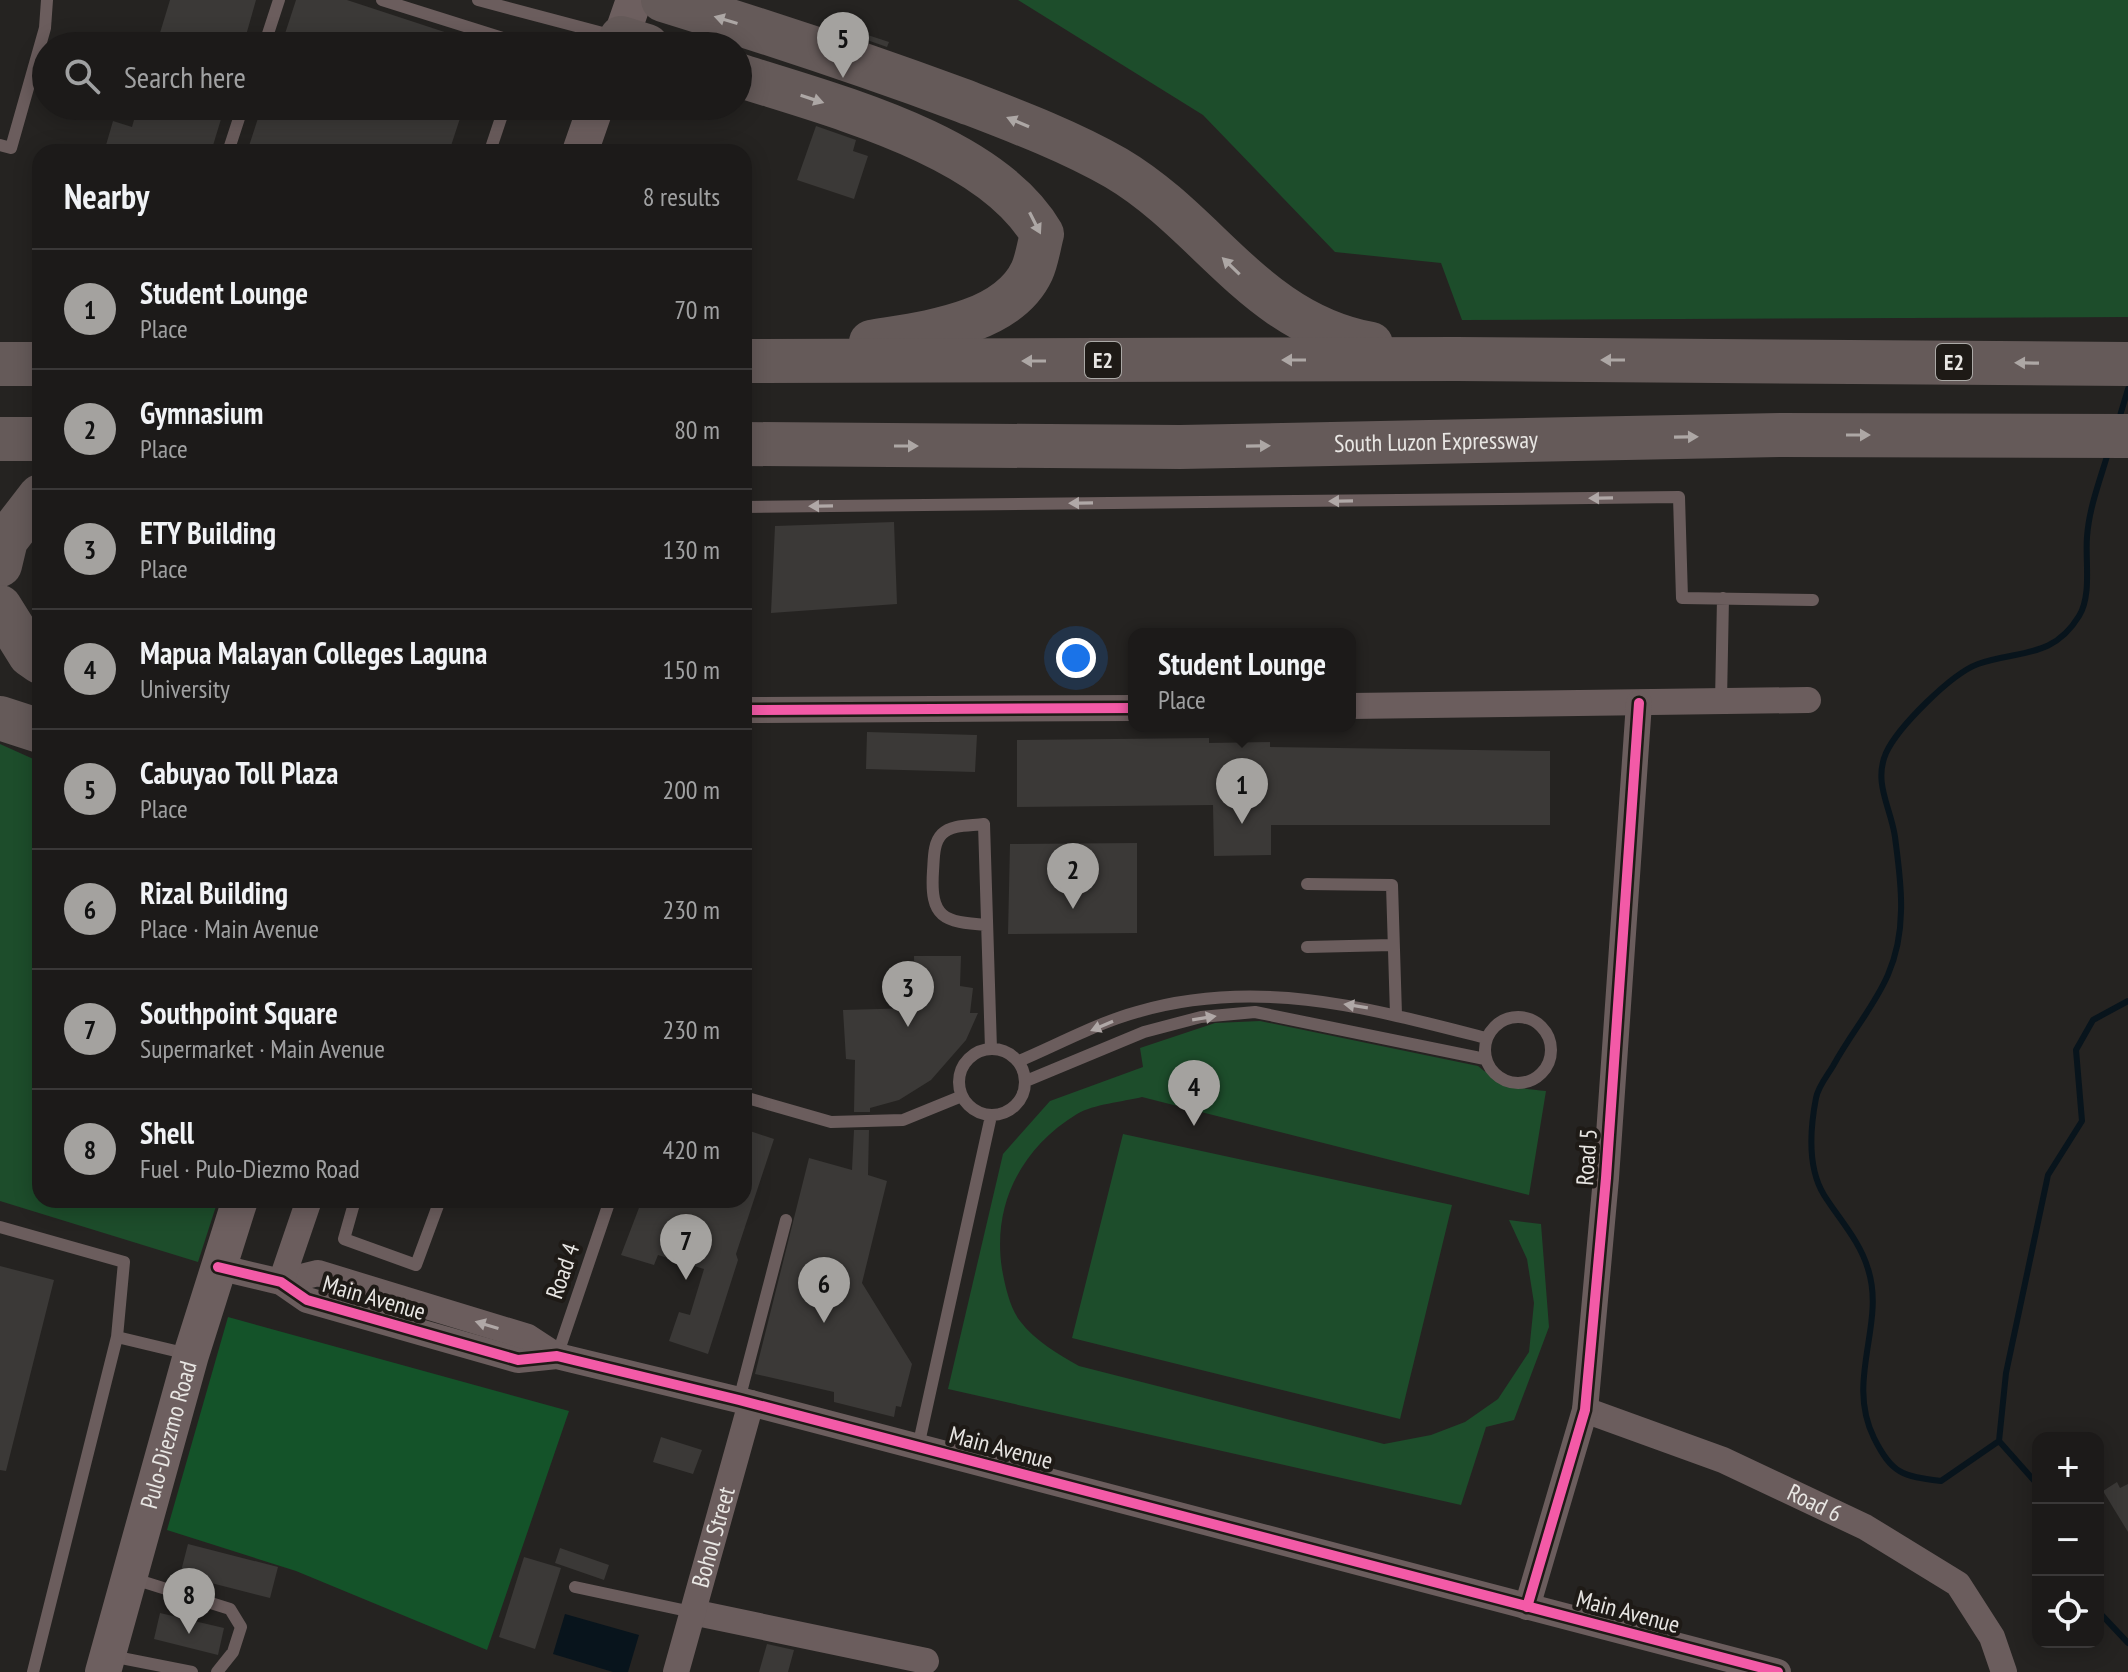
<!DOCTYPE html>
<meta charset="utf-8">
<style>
:root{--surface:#1c1a19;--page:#292726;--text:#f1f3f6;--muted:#a0a1a2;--line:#3a3838;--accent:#a4a29f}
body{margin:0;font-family:"PT Sans Narrow",sans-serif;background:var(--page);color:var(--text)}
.controls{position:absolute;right:24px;bottom:24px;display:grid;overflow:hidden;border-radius:16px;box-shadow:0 4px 20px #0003}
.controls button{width:72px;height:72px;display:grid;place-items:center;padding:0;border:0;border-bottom:2px solid var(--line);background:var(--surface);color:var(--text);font:40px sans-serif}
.you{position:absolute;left:1076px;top:658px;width:28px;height:28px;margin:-20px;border:6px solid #fff;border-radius:50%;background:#1a73e8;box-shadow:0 0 0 12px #1a73e833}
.badge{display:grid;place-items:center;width:52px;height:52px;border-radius:50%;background:var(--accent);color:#111;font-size:26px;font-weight:700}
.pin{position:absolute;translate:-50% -66px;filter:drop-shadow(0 2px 4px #0008)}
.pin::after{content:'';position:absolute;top:42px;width:28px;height:24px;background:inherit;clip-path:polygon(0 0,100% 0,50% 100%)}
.popup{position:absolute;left:1128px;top:628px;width:228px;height:104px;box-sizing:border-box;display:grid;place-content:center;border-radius:16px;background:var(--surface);filter:drop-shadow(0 2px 6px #0005);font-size:26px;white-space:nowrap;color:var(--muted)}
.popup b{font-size:30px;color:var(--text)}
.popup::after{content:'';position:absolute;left:50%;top:100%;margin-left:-16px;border:16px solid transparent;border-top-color:var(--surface)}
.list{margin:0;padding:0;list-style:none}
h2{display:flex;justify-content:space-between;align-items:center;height:104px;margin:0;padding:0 32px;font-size:34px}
h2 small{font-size:26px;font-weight:400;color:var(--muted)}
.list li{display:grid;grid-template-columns:52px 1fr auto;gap:24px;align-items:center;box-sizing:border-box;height:120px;padding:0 32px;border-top:2px solid var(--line)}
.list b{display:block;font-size:30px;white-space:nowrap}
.list p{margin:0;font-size:26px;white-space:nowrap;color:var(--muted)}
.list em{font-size:26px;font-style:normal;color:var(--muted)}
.icon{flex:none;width:44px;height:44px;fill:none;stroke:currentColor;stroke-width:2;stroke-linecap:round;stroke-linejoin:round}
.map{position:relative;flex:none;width:2128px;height:1672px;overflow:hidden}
.search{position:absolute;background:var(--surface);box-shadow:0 4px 20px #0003;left:32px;top:32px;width:720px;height:88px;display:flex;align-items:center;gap:20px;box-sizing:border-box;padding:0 28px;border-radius:44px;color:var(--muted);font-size:30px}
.panel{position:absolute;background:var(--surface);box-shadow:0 4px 20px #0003;left:32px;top:144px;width:720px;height:1064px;border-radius:24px}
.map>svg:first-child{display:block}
</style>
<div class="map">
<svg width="2128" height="1672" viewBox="0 0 2128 1672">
<rect width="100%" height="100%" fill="#252321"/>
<path fill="#1d4d2b" d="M1018 0H2128V317L1462 320 1441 263 1335 252 1203 115Z
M0 744 40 762V1200H218L198 1262 0 1201Z
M1260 1021 1478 1066C1499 1084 1518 1089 1546 1091L1529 1195 1142 1097C1122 1102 1094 1104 1077 1114 1021 1148 992 1205 1002 1269 1005 1286 1010 1308 1020 1321 1035 1341 1058 1354 1079 1366L1384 1444 1431 1435 1465 1422 1498 1399 1529 1352 1534 1303 1527 1259 1509 1220 1541 1224 1549 1327 1514 1420 1486 1427 1461 1505 948 1389 1003 1154 1050 1101 1143 1067 1140 1048 1215 1023Z
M1123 1134 1452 1205 1400 1419 1072 1338Z"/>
<path fill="#145329" d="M228 1317 569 1411 487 1650 296 1571 167 1530Z"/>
<path fill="#08141c" d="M565 1614 639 1635 628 1672H613L553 1654Z"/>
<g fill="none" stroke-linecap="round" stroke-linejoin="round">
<path stroke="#08141c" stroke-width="6" d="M2119 419 2128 389
M2108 453C2100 480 2089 508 2087 537 2085 560 2092 595 2079 616 2053 659 2018 650 1978 664 1951 674 1898 727 1886 753 1873 783 1891 808 1895 837 1898 861 1902 887 1901 911 1900 982 1864 1010 1833 1066 1827 1076 1818 1087 1816 1098 1810 1129 1807 1167 1824 1195 1839 1219 1860 1241 1868 1269 1886 1324 1845 1380 1874 1438 1892 1474 1902 1476 1941 1481L1999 1441 2006 1373 2048 1175 2082 1121 2076 1050 2093 1020 2128 1001
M1999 1441 2038 1485
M2098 1611 2128 1643"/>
</g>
<path fill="#3b3937" d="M170 0H256L243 46H156Z
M296 0H347L478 43 477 46H281Z
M828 22 889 42 887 47 827 26Z
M138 106H225L211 152H104L113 121 132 127Z
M262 106H464L449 152H247Z
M816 126 856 140 853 151 868 156 854 199 797 180Z
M894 522 897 604 771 613 775 526Z
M867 732 977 735 975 772 866 769Z
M1209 738V743L1270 742V747L1550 751V825H1271V855L1214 856 1213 805 1017 807V740Z
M1137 843V933L1008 934 1010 844Z
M914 956H961L960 986 973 988 970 1013H978L966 1040 931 1080 899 1100 870 1108V1112H854L855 1060 846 1059 843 1010 915 1008Z
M744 1129 774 1139 736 1254 738 1260 708 1354 669 1341 679 1312 690 1315 704 1269 658 1255 654 1265 621 1255 642 1200H744Z
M854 1130H869L868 1175 887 1181 862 1283 912 1364 901 1407 896 1406 894 1417 834 1402V1392L755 1374 809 1158 852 1170Z
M0 1266 54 1280 6 1471 0 1470Z
M661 1437 702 1450 693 1474 653 1462Z
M2117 1482 2120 1488 2128 1484V1532L2103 1491Z
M188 1544 278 1567 270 1598 180 1575Z
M560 1548 609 1565 604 1580 555 1563Z
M524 1557 561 1568 535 1649 499 1637Z
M160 1613 224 1628 218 1655 154 1639Z
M767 1644 794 1650 788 1672H759Z"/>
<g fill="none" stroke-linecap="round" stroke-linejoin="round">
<path stroke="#6b5d5d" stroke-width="12" d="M382 0 528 46
M478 0 614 36
M264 46 279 0
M0 145 11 148 45 28 47 0
M492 145 505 106
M228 152 243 106
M744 507 1679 497 1682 598 1813 600
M1721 701 1723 598
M1307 884 1392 885 1396 1015
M987 925C943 922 930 918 933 871 934 859 933 843 942 834 952 824 971 826 984 824L991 1049
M1307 947 1392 945
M1485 1050a33 33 0 1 1 66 0a33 33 0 1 1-66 0Z
M959 1082a33 33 0 1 1 66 0a33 33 0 1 1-66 0Z
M1019 1061C1057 1045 1097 1023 1137 1012 1258 977 1369 1008 1486 1038
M1026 1081 1144 1032 1201 1017 1255 1012 1485 1059
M744 1097 831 1122 903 1120 962 1096
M355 1200 344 1239 416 1265 440 1200
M0 1227 124 1262 117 1337 33 1672
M117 1337 188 1354
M557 1356 610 1200
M739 1400 786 1220
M918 1447 991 1116
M131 1578 230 1609 241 1627 233 1652 217 1672
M575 1587 692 1612
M111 1656 192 1672"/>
<g stroke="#6b5d5d" stroke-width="26">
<path d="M1350 706 1808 700"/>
<path d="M744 710 1134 708"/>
<path d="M218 1267 281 1282 307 1300 518 1360 557 1356 739 1400 1778 1672"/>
<path d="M281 1282 318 1273 528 1337 557 1356"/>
<path d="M281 1282 309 1200"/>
<path id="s1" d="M1585 1410 1723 1460 1865 1527 1958 1584 1992 1637 2004 1672"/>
<path d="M1527 1607 1585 1410 1606 1178 1639 703"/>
<path d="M692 1612 926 1661"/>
<path id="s2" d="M676 1672 751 1403"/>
</g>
<g stroke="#6d5f5f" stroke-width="36">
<path d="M618 46 634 0"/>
<path d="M580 152 596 106"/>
<path id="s3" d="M103 1672 191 1355 240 1200"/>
</g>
<g stroke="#655a59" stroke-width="44">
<path d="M663 0C764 31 861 63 961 100 1013 120 1067 140 1116 168 1209 223 1256 323 1371 344"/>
<path d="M621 38 647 46"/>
<path d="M738 75C831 105 991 145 1042 234 1039 245 1037 260 1032 271 1007 325 923 333 871 342"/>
<path d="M744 361 1456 359 2128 364"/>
<path d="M0 364H40"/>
<path d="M0 439H40"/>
<path id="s4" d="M744 444 1180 447 1780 435 2128 436"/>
<path d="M0 565 6 540 40 496"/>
<path d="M0 607 30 655 40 662"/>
<path d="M0 718 40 731"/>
</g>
<g stroke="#1e1a16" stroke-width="15">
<path id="cycleway" d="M744 710 1134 708
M218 1267 281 1282 307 1300 518 1360 557 1356 739 1400 1778 1672
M1527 1607 1585 1410 1606 1178 1639 703"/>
</g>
<use href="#cycleway" stroke="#f35aa7" stroke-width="10"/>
</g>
<defs><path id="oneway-solid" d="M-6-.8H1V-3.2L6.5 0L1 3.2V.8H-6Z" transform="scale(2)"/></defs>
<g fill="#ada7a5">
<use href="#oneway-solid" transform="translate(726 20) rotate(-163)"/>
<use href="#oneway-solid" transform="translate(812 99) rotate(18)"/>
<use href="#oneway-solid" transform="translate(1018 122) rotate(-157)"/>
<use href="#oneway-solid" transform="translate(1035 223) rotate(63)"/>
<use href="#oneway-solid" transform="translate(1231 266) rotate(-136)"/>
<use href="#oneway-solid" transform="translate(1294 360) rotate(180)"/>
<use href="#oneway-solid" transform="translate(1613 360) rotate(-180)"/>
<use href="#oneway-solid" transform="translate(1034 361) rotate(180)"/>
<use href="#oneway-solid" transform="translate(2027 363) rotate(-179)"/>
<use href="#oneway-solid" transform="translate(1858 435)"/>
<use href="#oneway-solid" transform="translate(1686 437) rotate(-1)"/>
<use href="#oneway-solid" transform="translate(906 446)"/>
<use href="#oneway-solid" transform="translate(1258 446) rotate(-1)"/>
</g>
<g fill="#b0a8a7">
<use href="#oneway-solid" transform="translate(1601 498) rotate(179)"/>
<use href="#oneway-solid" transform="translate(1341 501) rotate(179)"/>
<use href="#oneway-solid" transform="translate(1081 503) rotate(179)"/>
<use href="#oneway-solid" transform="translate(821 506) rotate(179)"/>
<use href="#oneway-solid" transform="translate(1356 1006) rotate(-171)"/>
<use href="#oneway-solid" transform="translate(1204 1018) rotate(-9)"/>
<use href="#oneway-solid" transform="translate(1102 1026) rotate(157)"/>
<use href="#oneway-solid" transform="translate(487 1325) rotate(-163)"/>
</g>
<g text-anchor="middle" stroke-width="8" stroke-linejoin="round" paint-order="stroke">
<g fill="#1e1a16" stroke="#aba9a6" stroke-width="2">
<rect x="1085" y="342" width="36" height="36" rx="6"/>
<rect x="1936" y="344" width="36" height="36" rx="6"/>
</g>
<g font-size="22" font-weight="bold" fill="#e8e6e3">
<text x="1103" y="368">E2</text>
<text x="1954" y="370">E2</text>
</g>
<g font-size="24" fill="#e8e6e3" stroke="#1e1a16">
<text dy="8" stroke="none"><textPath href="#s4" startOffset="692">South Luzon Expressway</textPath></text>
<text transform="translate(1587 1157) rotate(-86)" y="8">Road 5</text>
<text transform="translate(563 1271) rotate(-71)" y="8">Road 4</text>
<text transform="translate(374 1298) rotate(16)" y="8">Main Avenue</text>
<text dy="8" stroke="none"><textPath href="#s3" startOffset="246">Pulo-Diezmo Road</textPath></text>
<text transform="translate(1001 1448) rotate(15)" y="8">Main Avenue</text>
<text dy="8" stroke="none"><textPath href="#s1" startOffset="248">Road 6</textPath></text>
<text dy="8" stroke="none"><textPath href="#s2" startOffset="140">Bohol Street</textPath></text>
<text transform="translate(1628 1612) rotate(15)" y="8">Main Avenue</text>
</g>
</g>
</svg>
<div class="controls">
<button>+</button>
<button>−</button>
<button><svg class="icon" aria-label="locate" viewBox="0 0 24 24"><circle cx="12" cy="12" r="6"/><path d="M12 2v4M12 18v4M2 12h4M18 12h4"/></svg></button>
</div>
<div class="you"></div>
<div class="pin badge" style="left:1242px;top:824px">1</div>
<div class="popup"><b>Student Lounge</b>Place</div>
<div class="pin badge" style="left:1073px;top:909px">2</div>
<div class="pin badge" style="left:908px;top:1027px">3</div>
<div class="pin badge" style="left:1194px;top:1126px">4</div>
<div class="pin badge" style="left:843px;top:78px">5</div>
<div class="pin badge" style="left:824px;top:1323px">6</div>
<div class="pin badge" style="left:686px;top:1280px">7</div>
<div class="pin badge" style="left:189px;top:1634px">8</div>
<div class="search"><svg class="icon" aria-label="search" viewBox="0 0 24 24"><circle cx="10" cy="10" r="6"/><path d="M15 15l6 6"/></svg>Search here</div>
<section class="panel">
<h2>Nearby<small>8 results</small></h2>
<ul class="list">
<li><span class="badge">1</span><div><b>Student Lounge</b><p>Place</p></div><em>70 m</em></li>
<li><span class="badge">2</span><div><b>Gymnasium</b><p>Place</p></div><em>80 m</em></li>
<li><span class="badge">3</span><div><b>ETY Building</b><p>Place</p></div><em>130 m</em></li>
<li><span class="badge">4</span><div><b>Mapua Malayan Colleges Laguna</b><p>University</p></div><em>150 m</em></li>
<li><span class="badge">5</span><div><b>Cabuyao Toll Plaza</b><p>Place</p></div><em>200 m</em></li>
<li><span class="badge">6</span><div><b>Rizal Building</b><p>Place · Main Avenue</p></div><em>230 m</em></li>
<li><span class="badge">7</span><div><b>Southpoint Square</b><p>Supermarket · Main Avenue</p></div><em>230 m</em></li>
<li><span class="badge">8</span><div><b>Shell</b><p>Fuel · Pulo-Diezmo Road</p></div><em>420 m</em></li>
</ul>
</section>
</div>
